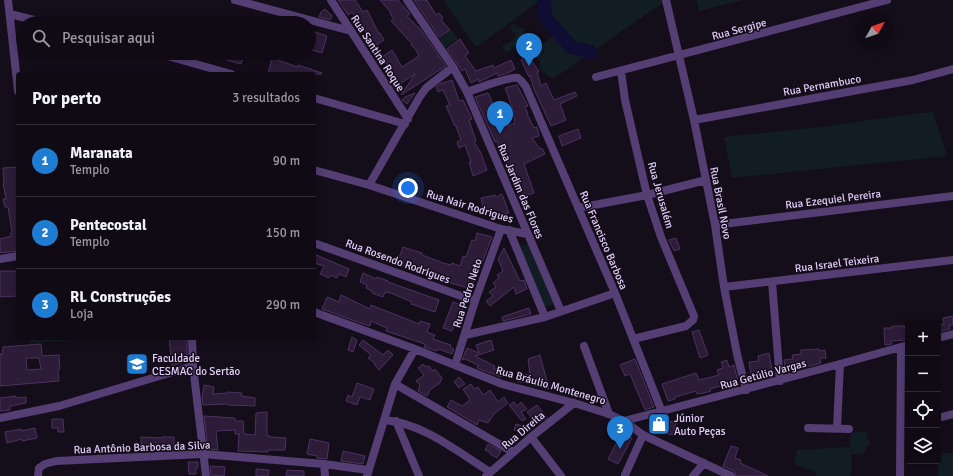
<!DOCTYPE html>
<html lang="pt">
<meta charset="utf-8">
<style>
:root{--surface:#0f0a14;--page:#1d1822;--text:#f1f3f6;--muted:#9b9aa0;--line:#2f2b34;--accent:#1e7cd3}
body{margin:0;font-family:Signika,sans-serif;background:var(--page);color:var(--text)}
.controls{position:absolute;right:12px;bottom:12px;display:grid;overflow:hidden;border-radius:4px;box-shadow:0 2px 10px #0003}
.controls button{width:36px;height:36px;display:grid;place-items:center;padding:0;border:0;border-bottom:1px solid var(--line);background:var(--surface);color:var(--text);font:20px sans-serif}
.compass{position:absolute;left:857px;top:12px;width:36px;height:36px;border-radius:50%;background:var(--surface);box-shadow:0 2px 10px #0003;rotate:50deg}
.you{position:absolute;left:408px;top:188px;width:14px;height:14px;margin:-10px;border:3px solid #fff;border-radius:50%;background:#1a73e8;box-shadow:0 0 0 6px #1a73e833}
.badge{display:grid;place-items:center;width:26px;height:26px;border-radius:50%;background:var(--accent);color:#fff;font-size:13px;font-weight:700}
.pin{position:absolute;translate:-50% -33px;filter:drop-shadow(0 1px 2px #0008)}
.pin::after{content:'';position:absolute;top:21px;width:14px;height:12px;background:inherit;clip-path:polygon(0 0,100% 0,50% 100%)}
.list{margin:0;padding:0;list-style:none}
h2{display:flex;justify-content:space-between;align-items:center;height:52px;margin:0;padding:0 16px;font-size:17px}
h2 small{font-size:13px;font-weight:400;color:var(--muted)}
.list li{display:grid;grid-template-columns:26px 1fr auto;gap:12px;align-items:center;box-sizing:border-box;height:72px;padding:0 16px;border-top:1px solid var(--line)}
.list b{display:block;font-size:15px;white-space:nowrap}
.list p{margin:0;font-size:13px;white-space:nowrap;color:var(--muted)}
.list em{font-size:13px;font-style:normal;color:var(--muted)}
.icon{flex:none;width:22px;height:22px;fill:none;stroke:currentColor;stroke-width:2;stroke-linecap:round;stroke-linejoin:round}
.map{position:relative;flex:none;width:953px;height:476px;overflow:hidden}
.search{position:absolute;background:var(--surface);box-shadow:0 2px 10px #0003;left:16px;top:16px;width:300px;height:44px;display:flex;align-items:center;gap:10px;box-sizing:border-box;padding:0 14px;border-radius:22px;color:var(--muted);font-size:15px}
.panel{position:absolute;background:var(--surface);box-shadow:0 2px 10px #0003;left:16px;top:72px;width:300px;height:268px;border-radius:4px}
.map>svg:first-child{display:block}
</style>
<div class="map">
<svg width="953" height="476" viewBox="0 0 953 476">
<rect width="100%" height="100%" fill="#140d1a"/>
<path fill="#111d23" d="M443 0H667L553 79 539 69 541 64 533 51 556 34 537 3 476 47Z
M696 0H743L699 11Z
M514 23 517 27 524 29C524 40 515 46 507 53L503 49V45L509 43 516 36 509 27Z
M451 29 458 39 445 48 439 38Z
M933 112 947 156 732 178 724 137 820 127 911 114Z
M528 244 554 305 544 306 518 246Z
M29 338H83V340L30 343Z
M867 431V437L870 443 863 454H851V472L850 476H816V472L794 464 797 450 850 447 851 433Z
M939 453H953V476H938Z"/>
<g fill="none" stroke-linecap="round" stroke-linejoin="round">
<path stroke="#0f0e32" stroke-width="14" d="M544 0 545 17 571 47 591 52"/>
</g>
<path fill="#2c1c38" stroke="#4d3161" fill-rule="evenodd" d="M338 0H355L363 12 367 10 379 34 380 33 384 40 375 46 352 12 348 15Z
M380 0H398L410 14 407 16 421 30 446 66 401 95 415 74 394 88 391 82 392 81 389 75 392 73 382 57 392 50 402 67 419 56 416 50 411 45 412 44 391 21 394 19 390 14 391 13Z
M414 0H427L436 15 439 13 443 18 441 20 450 30 439 37Z
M325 9 332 16 330 20 319 17 321 12Z
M312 31 327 36 322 53 309 49V32L311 33Z
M460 39 469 53 465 56 476 71 493 65 494 68 511 60 515 69 508 73 498 76 497 73 479 82 478 79 471 83 465 69 462 71 447 49Z
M209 53H245L241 64 209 55Z
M528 55 539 72H537L541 86 546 83 554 100 575 92 577 96 560 104 566 120 551 126 534 89 530 76 529 77 521 60Z
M272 58 298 67V65L322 73V74H268Z
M452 80 459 101 463 100 472 119 469 120 476 141 474 142 481 153 487 170 473 176 469 162H471L465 145 459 148 457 142 461 140 456 126H455L446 106 450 105 443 90 438 92 436 87 440 84Z
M517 85 528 106 525 107 528 114H527L534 128 537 127 539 136 532 138 540 149 542 148 545 154 524 164 534 193 519 198 516 188 502 150 500 151 497 141 495 142 475 97 488 93 504 127 515 123 514 120H515L513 113 514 112 505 88Z
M415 93 407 104 402 100 405 97Z
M578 129 581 138 562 146 559 136Z
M18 167V251L0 253V239L11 236V233L12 232 8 207H5L3 199H6L3 184H4L3 168Z
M502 194 509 213 500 216H492L491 210 484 212 481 198 495 195 496 197Z
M477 233 492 237 480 268 479 267 471 289 444 281 397 263 403 247 422 253V255L443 263 451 265 452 263 460 266 463 256 466 257 472 240 475 241Z
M676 238 680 249 674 251 669 240Z
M504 248 520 281 524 280 527 289 516 294 514 287 490 306 486 301 493 296 489 292 496 287 493 283 499 278 497 275 503 271 498 259Z
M314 254 349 269 346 277 339 274 337 278 331 275 329 278 320 274 324 266 314 263Z
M0 271H18V296L0 297Z
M363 273 376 279 377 277 388 281V282L439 300 435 312 411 304 412 302 391 293 385 292 383 297 372 293V291L366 288 367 285 360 282Z
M341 295 370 309 371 305 419 324 420 321 430 324 427 332 435 335 433 339 451 345 450 347 454 349 452 354 438 349 437 351 424 347 425 344 386 331 387 328 371 321 370 326 363 324 322 309 327 297 339 302Z
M453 302 464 306 452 331 443 328Z
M529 308 531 314 503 321 502 317Z
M953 316V325H949L950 329 938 332V325L944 324 943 318Z
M892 326H905L906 340 891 341 892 344 885 345 884 328H892Z
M699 330 708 355 700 358 692 332Z
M352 337 357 340 353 352 348 350Z
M169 338H187V361L172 366Z
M363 340 383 355 388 350 393 355 379 370 374 364 375 363 368 358 371 355 359 345Z
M491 340 494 350 475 356 495 366 494 369 503 371 501 377 477 368 478 365 465 359 462 360 467 348 479 353 476 345Z
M41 344 42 356 59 355 60 369 58 370 59 381 0 386V353L2 355 3 347ZM26 358H39L41 369 27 370Z
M819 349V351L825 350 826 358H820L821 363 810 366H799L800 369 786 371 784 360 793 359 792 355 801 354V350Z
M769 353 773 376 752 380 749 362 759 361 758 356Z
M540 355 549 389 532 385V382H518V374L530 375 528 359Z
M635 359 654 407 645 410 630 374 625 376 620 365Z
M727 360 729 367 734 365 738 382 729 386 728 384 710 389 711 391 704 393 697 394 696 391 675 397V399L668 401 662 384 696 373 699 380 719 375 717 370 723 368 721 362Z
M423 364 426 367 429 366 433 371 435 369 442 378 440 383 430 390 427 396 418 391 420 385 416 381 424 375 418 368Z
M459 377 465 384 459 388 454 382Z
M357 383 374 389 370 400 360 397 357 405 346 401 348 395 352 397Z
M471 384 474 389 478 387 483 395 490 390 498 402 504 397 508 403 494 414 488 423 479 420 477 425 447 407 451 400 462 406 470 400 463 389Z
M204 385 214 387 213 394 227 393V392L242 393 241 396 255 398V406L227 405V404L203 405 202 398Z
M16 396V398L26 397V403L10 406V410L0 411V398Z
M514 402 517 406 521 402 527 409 521 412 526 419 522 421 509 405Z
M537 405 547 418 540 422 537 418 533 419 527 412Z
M267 412V436H270V437L286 438 285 450H268V452L238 451 239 434H240H235V430L216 431 218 450 208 449 204 416 235 418V421H243L244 434 255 435 256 413Z
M52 419H63L64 432H58V428H52Z
M665 420 676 423 673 435 660 432 659 434 648 430 650 423 664 422Z
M516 424 527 427 525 433 514 430Z
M35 428 37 438 22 441V439L7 443 5 432 21 429V431Z
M621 434 632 438 618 464 608 459Z
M141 437 162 438V437H174V450H162L141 448Z
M310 439 329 443 327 459 317 458V456L307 454Z
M488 444 501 451 497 458 490 454 491 453 485 450Z
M731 446 738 448 735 458 741 460 740 463 768 476H736L734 471 723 466Z
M343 451 365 456 363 464 341 461Z
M188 462H198V468H196V474H189Z
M210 466 225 467 224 476 211 475Z
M256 469 269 470 268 476H256Z
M287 470 304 471V476H286Z"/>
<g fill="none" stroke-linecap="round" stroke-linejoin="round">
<path stroke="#543e73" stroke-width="8" d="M8 0 18 91
M235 0 351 31
M331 0 408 119
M407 0 453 67 467 92 561 311
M666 0 694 120 715 225 724 287 737 354 746 390
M10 14 46 23
M157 53 231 74
M621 71 625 100 647 195 661 237 694 316 693 320 686 326 633 339
M596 77 887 0
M467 92C477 89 509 76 518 78 521 80 524 84 526 87L615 293 662 412
M314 98 405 124
M694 120 913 80 953 69
M314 170 369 185 501 229 527 234
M369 185 419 98 426 88 453 67
M578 208 647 195 706 180
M715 225 953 196
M509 230 545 317
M314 243 475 301
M0 259 18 256
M772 282 780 381
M724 287 953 260
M314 312 415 349 502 384 574 403 609 414 624 421 643 435 731 476
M465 335 545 317 615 293
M192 338 193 366 206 476
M938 338 953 334
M584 346 609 414
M455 365 475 301 501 229
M395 384 513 452
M0 418 59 406 193 366
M938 418 953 414
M384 420C423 423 458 452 490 472
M396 421 419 476
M624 421 840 364 908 345
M808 428 849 429
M837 428 840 364
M531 437 561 476
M324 464 325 476
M625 475 643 435
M38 476 39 468 45 464 56 461 203 454 324 464 368 470
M367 476 395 384 415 349
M486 476 531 437 574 403
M693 476 704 463
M900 476 901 347"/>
</g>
<defs>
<g id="university-square" transform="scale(1.15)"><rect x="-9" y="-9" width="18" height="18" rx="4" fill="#1e7cd3" stroke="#140d1a"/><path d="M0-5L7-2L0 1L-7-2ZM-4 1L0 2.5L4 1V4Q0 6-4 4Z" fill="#fff"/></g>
<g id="shop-square" transform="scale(1.15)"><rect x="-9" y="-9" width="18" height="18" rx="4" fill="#1e7cd3" stroke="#140d1a"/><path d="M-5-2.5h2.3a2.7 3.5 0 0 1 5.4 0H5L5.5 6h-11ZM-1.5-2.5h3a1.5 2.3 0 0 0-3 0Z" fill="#fff"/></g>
</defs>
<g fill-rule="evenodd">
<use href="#university-square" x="137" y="364"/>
<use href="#shop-square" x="659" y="424"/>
</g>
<g text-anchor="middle" stroke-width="3" stroke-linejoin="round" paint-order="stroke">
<g font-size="11" fill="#e2cdf8" stroke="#140d1a">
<text transform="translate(739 29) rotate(-15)" y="4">Rua Sergipe</text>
<text transform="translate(378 53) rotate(57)" y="4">Rua Santina Roque</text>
<text transform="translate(822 85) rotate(-10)" y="4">Rua Pernambuco</text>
<text transform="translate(521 191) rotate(67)" y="4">Rua Jardim das Flores</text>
<text transform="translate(661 195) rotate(74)" y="4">Rua Jerusalém</text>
<text transform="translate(833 199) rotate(-7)" y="4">Rua Ezequiel Pereira</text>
<text transform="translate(721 203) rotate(79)" y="4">Rua Brasil Novo</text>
<text transform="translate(470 206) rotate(17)" y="4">Rua Nair Rodrigues</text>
<text transform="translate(604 240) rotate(67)" y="4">Rua Francisco Barbosa</text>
<text transform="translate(398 261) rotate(20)" y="4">Rua Rosendo Rodrigues</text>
<text transform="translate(837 263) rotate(-7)" y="4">Rua Israel Teixeira</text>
<text transform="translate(467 293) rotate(-72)" y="4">Rua Pedro Neto</text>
<text transform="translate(763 374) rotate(-15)" y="4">Rua Getúlio Vargas</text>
<text transform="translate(551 385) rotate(16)" y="4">Rua Bráulio Montenegro</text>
<text transform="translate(523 430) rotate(-40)" y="4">Rua Direita</text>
<text transform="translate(142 447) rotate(-2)" y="4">Rua Antônio Barbosa da Silva</text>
</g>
<g font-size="11" fill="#e2cdf8" stroke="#140d1a" text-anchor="start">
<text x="152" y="362">Faculdade<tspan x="152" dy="13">CESMAC do Sertão</tspan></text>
<text x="674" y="422">Júnior<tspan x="674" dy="13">Auto Peças</tspan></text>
</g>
</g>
</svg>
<div class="controls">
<button>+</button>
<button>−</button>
<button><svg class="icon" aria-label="locate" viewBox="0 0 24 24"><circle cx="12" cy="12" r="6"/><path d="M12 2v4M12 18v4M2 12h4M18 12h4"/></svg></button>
<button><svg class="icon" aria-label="layers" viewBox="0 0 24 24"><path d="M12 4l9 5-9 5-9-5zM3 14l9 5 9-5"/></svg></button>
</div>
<svg class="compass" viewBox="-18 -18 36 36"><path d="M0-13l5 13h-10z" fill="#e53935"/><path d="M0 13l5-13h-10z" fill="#9b9aa0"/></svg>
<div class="you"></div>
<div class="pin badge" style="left:500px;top:134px">1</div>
<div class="pin badge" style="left:529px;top:66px">2</div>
<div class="pin badge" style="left:620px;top:449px">3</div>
<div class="search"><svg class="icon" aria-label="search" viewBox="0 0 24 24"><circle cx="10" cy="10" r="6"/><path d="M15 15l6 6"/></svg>Pesquisar aqui</div>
<section class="panel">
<h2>Por perto<small>3 resultados</small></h2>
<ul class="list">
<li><span class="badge">1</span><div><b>Maranata</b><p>Templo</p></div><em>90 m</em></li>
<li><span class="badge">2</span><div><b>Pentecostal</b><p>Templo</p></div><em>150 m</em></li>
<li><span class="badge">3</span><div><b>RL Construções</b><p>Loja</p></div><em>290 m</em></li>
</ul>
</section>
</div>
